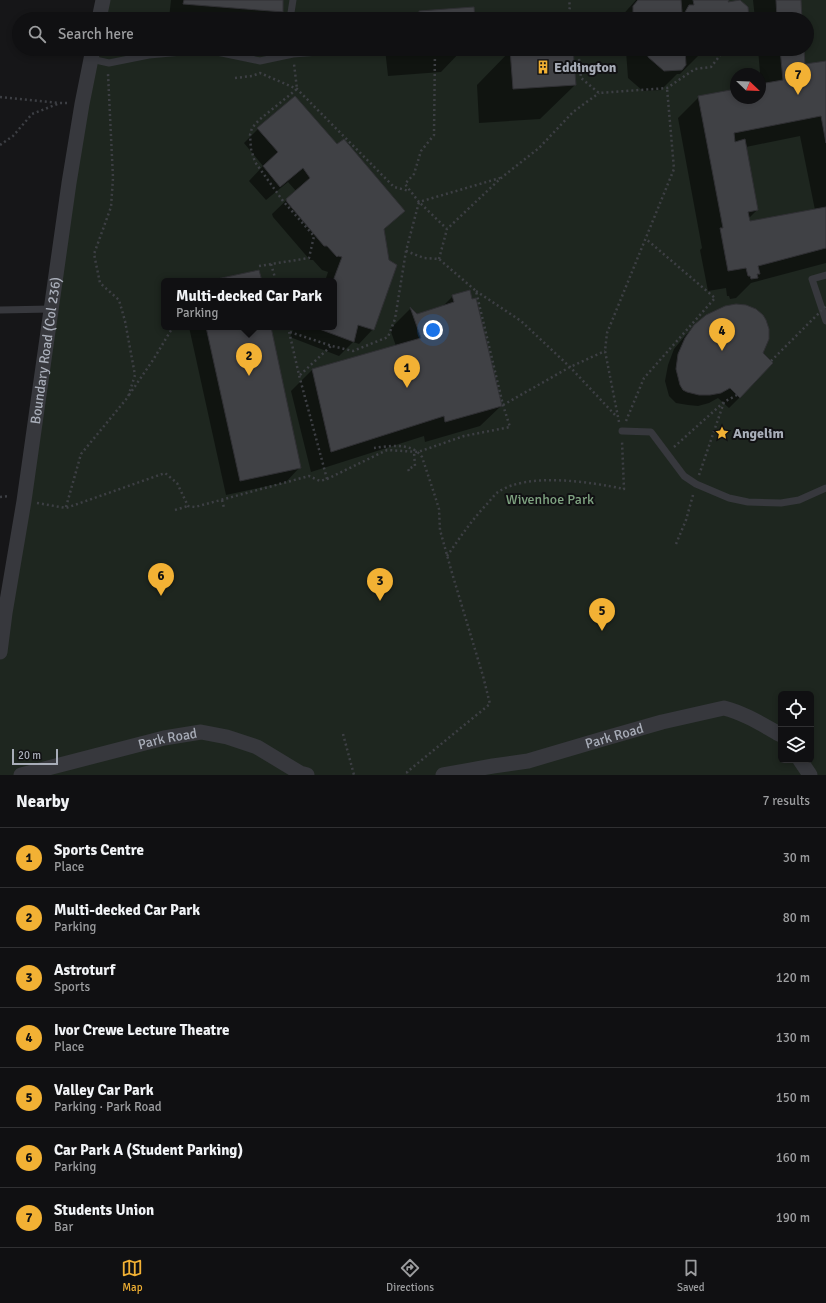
<!DOCTYPE html>
<meta charset="utf-8">
<style>
:root{--surface:#101012;--page:#1e1e20;--text:#f1f3f6;--muted:#9c9d9f;--line:#303032;--accent:#f2b134}
body{margin:0;font-family:Signika,sans-serif;background:var(--page);color:var(--text)}
.controls{position:absolute;right:12px;bottom:12px;display:grid;overflow:hidden;border-radius:6px;box-shadow:0 2px 6px #0003}
.controls button{width:36px;height:36px;display:grid;place-items:center;padding:0;border:0;border-bottom:1px solid var(--line);background:var(--surface);color:var(--text);font:20px sans-serif}
.compass{position:absolute;left:730px;top:68px;width:36px;height:36px;border-radius:50%;background:var(--surface);box-shadow:0 2px 6px #0003;rotate:113deg}
.scale{position:absolute;left:12px;bottom:10px;width:46px;box-sizing:border-box;padding-left:4px;border:2px solid #a8adb8;border-top:0;font-size:11px;line-height:14px;white-space:nowrap;color:#a8adb8;-webkit-text-stroke:3px #111113;paint-order:stroke}
.you{position:absolute;left:433px;top:330px;width:14px;height:14px;margin:-10px;border:3px solid #fff;border-radius:50%;background:#1a73e8;box-shadow:0 0 0 6px #1a73e833}
.badge{display:grid;place-items:center;width:26px;height:26px;border-radius:50%;background:var(--accent);color:#111;font-size:13px;font-weight:700}
.pin{position:absolute;translate:-50% -33px;filter:drop-shadow(0 1px 2px #0008)}
.pin::after{content:'';position:absolute;top:21px;width:14px;height:12px;background:inherit;clip-path:polygon(0 0,100% 0,50% 100%)}
.popup{position:absolute;left:161px;top:278px;width:176px;height:52px;box-sizing:border-box;display:grid;place-content:center;border-radius:6px;background:var(--surface);filter:drop-shadow(0 1px 3px #0005);font-size:13px;white-space:nowrap;color:var(--muted)}
.popup b{font-size:15px;color:var(--text)}
.popup::after{content:'';position:absolute;left:50%;top:100%;margin-left:-8px;border:8px solid transparent;border-top-color:var(--surface)}
.list{margin:0;padding:0;list-style:none}
h2{display:flex;justify-content:space-between;align-items:center;height:52px;margin:0;padding:0 16px;font-size:17px}
h2 small{font-size:13px;font-weight:400;color:var(--muted)}
.list li{display:grid;grid-template-columns:26px 1fr auto;gap:12px;align-items:center;box-sizing:border-box;height:60px;padding:0 16px;border-top:1px solid var(--line)}
.list b{display:block;font-size:15px;white-space:nowrap}
.list p{margin:0;font-size:13px;white-space:nowrap;color:var(--muted)}
.list em{font-size:13px;font-style:normal;color:var(--muted)}
.icon{flex:none;width:22px;height:22px;fill:none;stroke:currentColor;stroke-width:2;stroke-linecap:round;stroke-linejoin:round}
.map{position:relative;flex:none;width:826px;height:775px;overflow:hidden}
.search{position:absolute;background:var(--surface);box-shadow:0 2px 6px #0003;left:12px;right:12px;top:12px;height:44px;display:flex;align-items:center;gap:10px;box-sizing:border-box;padding:0 14px;border-radius:22px;color:var(--muted);font-size:15px}
.sheet{height:472px;background:var(--surface)}
nav{display:flex;justify-content:space-around;align-items:center;box-sizing:border-box;height:56px;border-top:1px solid var(--line);background:var(--surface);font-size:11px;color:var(--muted)}
nav a{display:grid;justify-items:center;gap:2px}
nav .on{color:var(--accent)}
.map>svg:first-child{display:block}
</style>
<div class="map">
<svg width="826" height="775" viewBox="0 0 826 775">
<rect width="100%" height="100%" fill="#161618"/>
<path fill="#1e261f" fill-rule="evenodd" d="M103 0H826V775H0V652L93 49H807V19H99ZM736 74H760V98H736ZM164 281H334V327H164ZM781 694H811V760H781Z"/>
<path fill="#0007" fill-rule="evenodd" d="M171 0H282V11L274 19 169 18Z
M636 0H728L726 3 748 19H619Z
M753 0H800L801 19H755Z
M419 12 474 19H413Z
M385 49H463L441 72 388 76Z
M533 49H572L575 85 540 119 479 123 477 85 511 50Z
M624 49H724L721 52 701 53 680 74H677L661 90 643 91 628 78 626 51Z
M758 49H803L804 65 826 62V263L751 283 736 298 730 299 729 296H727L726 288 708 291 700 250 702 248 678 118 699 97 736 90V98H760V85H761ZM800 136 815 210 749 222 748 219 757 210 746 147Z
M258 129 337 145 404 211 383 230 373 329 359 344 353 342 339 356 290 337 294 327H334V281H325L328 272 322 270 313 260H310L273 217 272 214 296 191 288 182 266 200 249 181 263 166 244 143Z
M453 296 501 406 480 426 425 442 424 436 311 472 291 391 312 370 396 346 390 329 410 309 417 315 442 307Z
M695 325 740 397 729 408 718 398 709 403 698 406 688 405 676 403 669 396 665 381 668 365 674 349 684 337Z
M189 327H270L300 467 286 482 226 495Z"/>
<path fill="#404145" stroke="#303034" d="M184 0H283V12L183 4Z
M638 0H681L682 12 684 14 689 5H694L693 0H729L728 2 740 0 748 7 749 19H633V6Z
M776 0H801L802 19H777Z
M474 7 475 19H419V11Z
M510 49H573L576 85 513 89Z
M648 49H685L686 65 682 70 664 71 648 57Z
M686 49H706L702 54 694 55Z
M780 49H804L805 64 826 61V143L821 116 734 133 735 142 745 139 758 210 748 212 750 221 826 207V248L758 266 760 274H757L758 278 751 279 750 276H748L746 268 728 271 720 228H723L698 96 736 89V98H760V84L783 80Z
M295 96 337 144 344 139 405 211 384 229 389 260 397 265 374 330 358 325 354 342 314 327H334V281H333L342 257 338 256 337 257 327 246H324L287 202 286 199 310 178 303 168 280 187 263 166 278 152 257 128Z
M259 270 262 281H210L217 279Z
M470 290 472 299 476 298 502 406 445 422 444 416 331 452 312 369 421 338 410 307 417 314 454 302 452 295Z
M736 304 746 305 756 309 763 315 766 320 769 329V339L763 353 773 363 740 398 730 388 721 393 710 395H699L687 392 683 390 680 385 676 369 678 354 685 338 694 325 706 315 725 306Z
M206 327H271L301 468 240 481Z"/>
<g fill="none" stroke-linecap="round" stroke-linejoin="round">
<path stroke="#3d3f44" stroke-width="2.5" stroke-dasharray="2 3" stroke-linecap="butt" d="M567 19 570 7 569 0
M435 49 434 135 421 151 414 174 405 184 419 202 500 178
M578 49 581 78 599 93 667 88 695 69 711 67 725 49H729
M235 78 252 76 260 73 297 89 394 187 409 191
M0 97 59 103
M0 145 13 136 32 114 60 103H67
M439 259 447 229
M271 264 276 281
M259 266 309 258 314 236 283 201 255 162 251 149 250 135 252 128 259 120 297 89 294 64
M476 291 521 321 570 367 616 416
M288 327 299 375 327 479
M290 332 332 346 353 351 388 337 395 319 406 251 419 202 447 229 501 178 539 148 573 112 599 93
M300 375 331 346
M129 395 153 360 173 327
M503 405 570 367 605 351
M626 421 644 378 715 298 646 239
M619 422 605 351 607 333 674 169 667 88
M674 447 724 402
M374 448C389 446 412 442 422 457L434 493 439 509 440 530 452 573 483 676 490 704 407 772 408 775
M409 471 408 469 415 466 414 452
M699 475 724 402 737 395
M0 497 9 496
M222 500 224 508
M37 503 66 508 165 473 177 483 188 506 195 507 309 476 320 481 327 479 387 450 418 452 464 436 510 427 503 405 476 291 439 259 424 258 406 251
M66 507 81 454 128 397 135 375 125 321 119 300 100 283 94 254 111 207 113 178 108 74
M175 510 188 506
M676 544 686 520 693 495
M447 556C459 539 471 521 486 505 490 501 494 495 498 492 528 472 591 482 624 489L622 441
M343 734 354 775"/>
<path stroke="#37383d" stroke-width="7" d="M290 19 293 0
M91 59 109 63 149 55 193 51 217 52 260 61 293 54 357 49
M826 275 812 279 826 321
M0 310 51 309
M622 431 651 432 684 476 696 484 729 498 748 502 781 503 799 500 826 488"/>
<g stroke="#37383d" stroke-width="15">
<path d="M99 19 103 0"/>
<path id="s1" d="M0 652 5 613 24 501 69 183 82 104 93 49"/>
<path d="M800 760 810 775"/>
<path id="s2" d="M21 775 164 738 201 732 227 737 257 747 300 773 307 775"/>
<path id="s3" d="M443 775 493 766 528 761 606 738 662 722 724 708C744 713 763 725 781 735"/>
</g>
<path stroke="#3d3f44" stroke-width="2.5" stroke-dasharray="2 3" stroke-linecap="butt" d="M771 361 826 306"/>
</g>
<defs>
<g id="building-bare" transform="scale(1.08)"><path d="M-4-6H4V6H1V3H-1V6H-4ZM-2.5-4.3h1.7v1.8h-1.7ZM.8-4.3h1.7v1.8H.8ZM-2.5-1h1.7V.8h-1.7ZM.8-1h1.7V.8H.8Z" fill="#f2b134" stroke="#111113" stroke-width="2.5" paint-order="stroke"/></g>
<g id="sight-bare" transform="scale(1.08)"><path d="M0-6L1.8-2.2L6-1.7L2.9 1.2L3.7 5.4L0 3.3L-3.7 5.4L-2.9 1.2L-6-1.7L-1.8-2.2Z" fill="#f2b134" stroke="#111113" stroke-width="2.5" paint-order="stroke"/></g>
</defs>
<g fill-rule="evenodd">
<use href="#building-bare" x="543" y="67"/>
<use href="#sight-bare" x="722" y="433"/>
</g>
<g text-anchor="middle" stroke-width="4" stroke-linejoin="round" paint-order="stroke">
<g font-size="14" font-weight="bold" fill="#a8adb8" stroke="#111113" text-anchor="start">
<text x="554" y="72">Eddington</text>
<text x="733" y="438">Angelim</text>
</g>
<g font-size="14" fill="#a8adb8" stroke="#111113">
<text dy="5" stroke="none"><textPath href="#s1" startOffset="305">Boundary Road (Col 236)</textPath></text>
<text dy="5" stroke="none"><textPath href="#s3" startOffset="176">Park Road</textPath></text>
<text dy="5" stroke="none"><textPath href="#s2" startOffset="151">Park Road</textPath></text>
</g>
<g font-size="14" fill="#7fa381" stroke="#111113">
<text x="550" y="504">Wivenhoe Park</text>
</g>
</g>
</svg>
<div class="controls">
<button><svg class="icon" aria-label="locate" viewBox="0 0 24 24"><circle cx="12" cy="12" r="6"/><path d="M12 2v4M12 18v4M2 12h4M18 12h4"/></svg></button>
<button><svg class="icon" aria-label="layers" viewBox="0 0 24 24"><path d="M12 4l9 5-9 5-9-5zM3 14l9 5 9-5"/></svg></button>
</div>
<svg class="compass" viewBox="-18 -18 36 36"><path d="M0-13l5 13h-10z" fill="#e53935"/><path d="M0 13l5-13h-10z" fill="#9c9d9f"/></svg>
<div class="scale">20 m</div>
<div class="you"></div>
<div class="pin badge" style="left:407px;top:388px">1</div>
<div class="pin badge" style="left:249px;top:376px">2</div>
<div class="popup"><b>Multi-decked Car Park</b>Parking</div>
<div class="pin badge" style="left:380px;top:601px">3</div>
<div class="pin badge" style="left:722px;top:351px">4</div>
<div class="pin badge" style="left:602px;top:631px">5</div>
<div class="pin badge" style="left:161px;top:596px">6</div>
<div class="pin badge" style="left:798px;top:95px">7</div>
<div class="search"><svg class="icon" aria-label="search" viewBox="0 0 24 24"><circle cx="10" cy="10" r="6"/><path d="M15 15l6 6"/></svg>Search here</div>
</div>
<section class="sheet">
<h2>Nearby<small>7 results</small></h2>
<ul class="list">
<li><span class="badge">1</span><div><b>Sports Centre</b><p>Place</p></div><em>30 m</em></li>
<li><span class="badge">2</span><div><b>Multi-decked Car Park</b><p>Parking</p></div><em>80 m</em></li>
<li><span class="badge">3</span><div><b>Astroturf</b><p>Sports</p></div><em>120 m</em></li>
<li><span class="badge">4</span><div><b>Ivor Crewe Lecture Theatre</b><p>Place</p></div><em>130 m</em></li>
<li><span class="badge">5</span><div><b>Valley Car Park</b><p>Parking · Park Road</p></div><em>150 m</em></li>
<li><span class="badge">6</span><div><b>Car Park A (Student Parking)</b><p>Parking</p></div><em>160 m</em></li>
<li><span class="badge">7</span><div><b>Students Union</b><p>Bar</p></div><em>190 m</em></li>
</ul>
</section>
<nav>
<a class="on"><svg class="icon" aria-label="map" viewBox="0 0 24 24"><path d="M3 6l6-2 6 2 6-2v14l-6 2-6-2-6 2zM9 4v14M15 6v14"/></svg>Map</a>
<a><svg class="icon" aria-label="directions" viewBox="0 0 24 24"><path d="M12 3l9 9-9 9-9-9zM9 14v-3h6M13 9l2 2-2 2"/></svg>Directions</a>
<a><svg class="icon" aria-label="saved" viewBox="0 0 24 24"><path d="M7 4h10v16l-5-4-5 4z"/></svg>Saved</a>
</nav>
